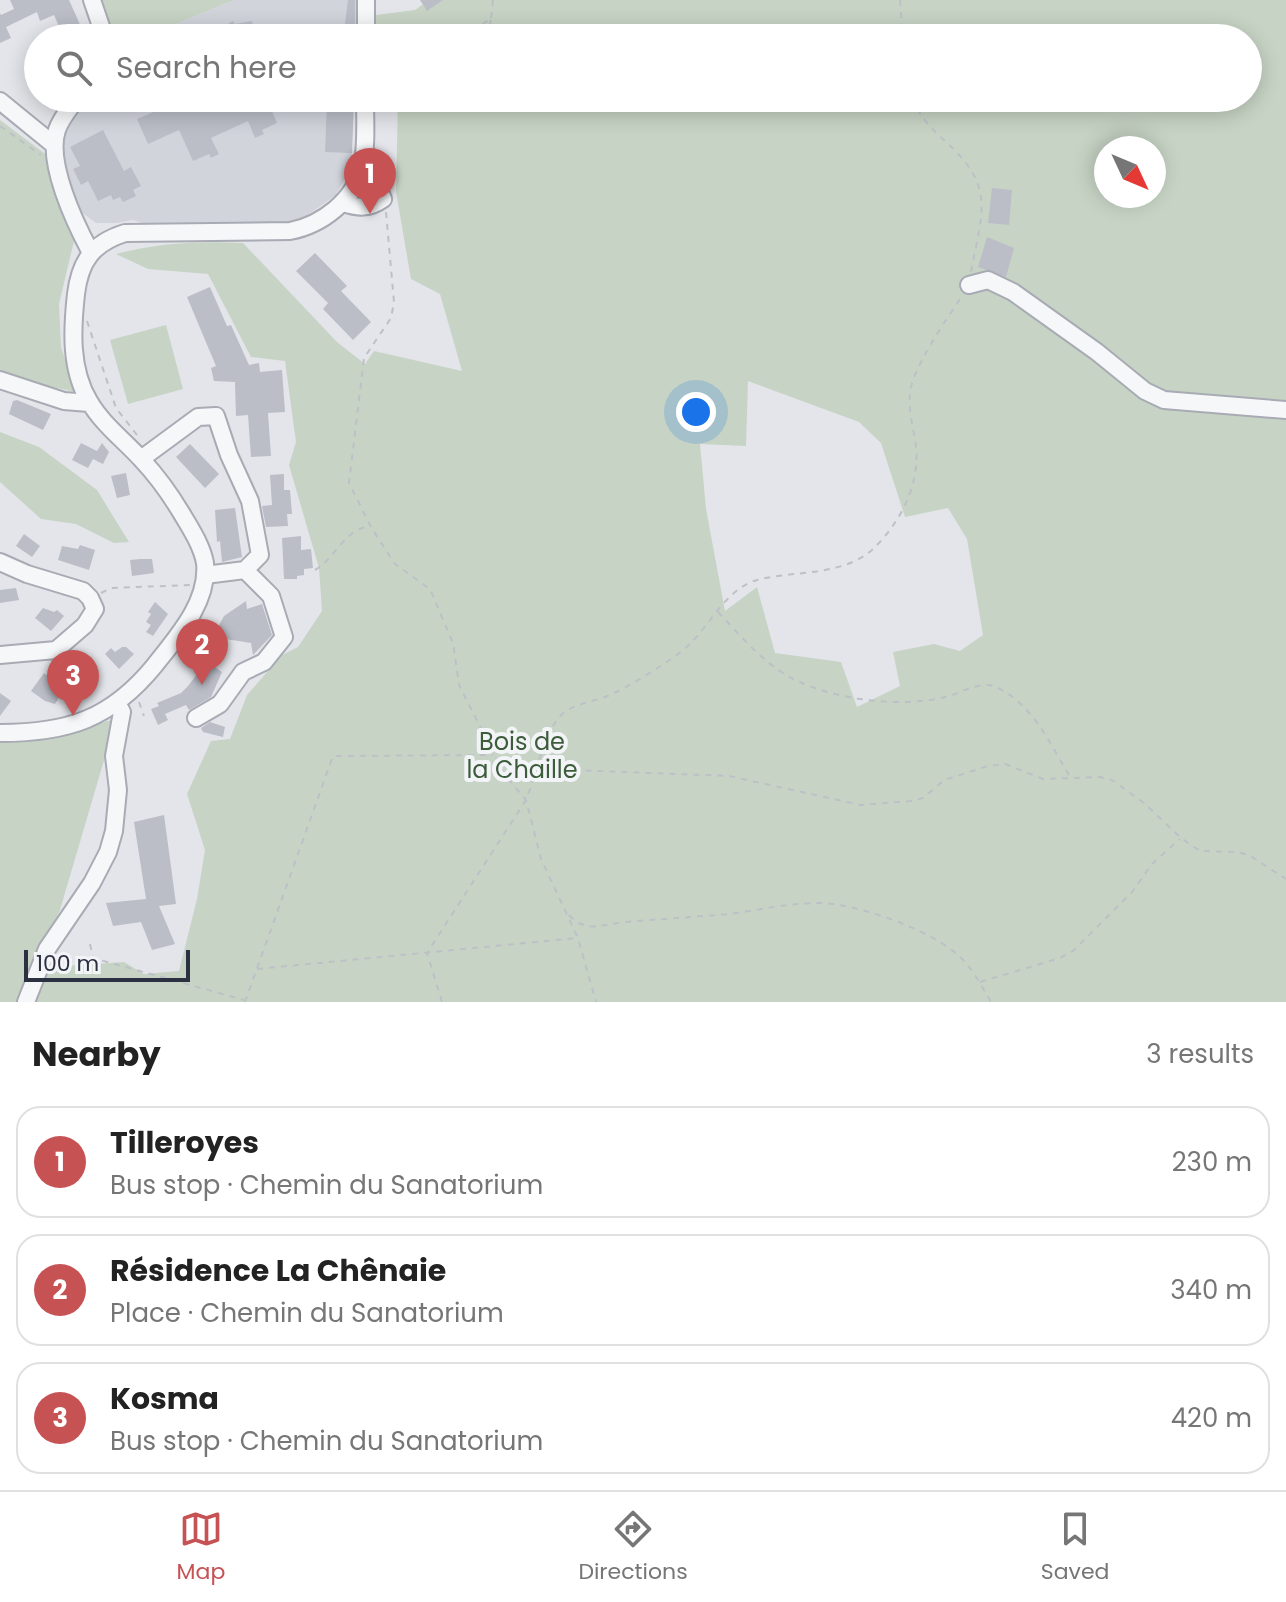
<!DOCTYPE html>
<meta charset="utf-8">
<style>
:root{--surface:#fff;--page:#f6f6f6;--text:#222;--muted:#767676;--line:#e0e0e0;--accent:#c65254}
body{margin:0;font-family:Poppins,sans-serif;background:var(--page);color:var(--text)}
.compass{position:absolute;left:1094px;top:136px;width:72px;height:72px;border-radius:50%;background:var(--surface);box-shadow:0 4px 20px #0003;rotate:134deg}
.scale{position:absolute;left:24px;bottom:20px;width:166px;box-sizing:border-box;padding-left:8px;border:4px solid #2c3142;border-top:0;font-size:22px;line-height:28px;white-space:nowrap;color:#2c3142;-webkit-text-stroke:6px #f3f4f8;paint-order:stroke}
.you{position:absolute;left:696px;top:412px;width:28px;height:28px;margin:-20px;border:6px solid #fff;border-radius:50%;background:#1a73e8;box-shadow:0 0 0 12px #1a73e833}
.badge{display:grid;place-items:center;width:52px;height:52px;border-radius:50%;background:var(--accent);color:#fff;font-size:26px;font-weight:700}
.pin{position:absolute;translate:-50% -66px;filter:drop-shadow(0 2px 4px #0008)}
.pin::after{content:'';position:absolute;top:42px;width:28px;height:24px;background:inherit;clip-path:polygon(0 0,100% 0,50% 100%)}
.list{margin:0;padding:0;list-style:none}
h2{display:flex;justify-content:space-between;align-items:center;height:104px;margin:0;padding:0 32px;font-size:34px}
h2 small{font-size:26px;font-weight:400;color:var(--muted)}
.list li{display:grid;grid-template-columns:52px 1fr auto;gap:24px;align-items:center;box-sizing:border-box;height:112px;margin:0 16px 16px;padding:0 16px;border:2px solid var(--line);border-radius:24px}
.list b{display:block;font-size:30px;white-space:nowrap}
.list p{margin:0;font-size:26px;white-space:nowrap;color:var(--muted)}
.list em{font-size:26px;font-style:normal;color:var(--muted)}
.icon{flex:none;width:44px;height:44px;fill:none;stroke:currentColor;stroke-width:2;stroke-linecap:round;stroke-linejoin:round}
.map{position:relative;flex:none;width:1286px;height:1002px;overflow:hidden}
.search{position:absolute;background:var(--surface);box-shadow:0 4px 20px #0003;left:24px;right:24px;top:24px;height:88px;display:flex;align-items:center;gap:20px;box-sizing:border-box;padding:0 28px;border-radius:44px;color:var(--muted);font-size:30px}
.sheet{height:488px;background:var(--surface)}
nav{display:flex;justify-content:space-around;align-items:center;box-sizing:border-box;height:112px;border-top:2px solid var(--line);background:var(--surface);font-size:22px;color:var(--muted)}
nav a{display:grid;justify-items:center;gap:4px}
nav .on{color:var(--accent)}
.map>svg:first-child{display:block}
</style>
<div class="map">
<svg width="1286" height="1002" viewBox="0 0 1286 1002">
<rect width="100%" height="100%" fill="#e3e5ea"/>
<path fill="#d2d4dc" d="M234 0H357L356 38H142Z
M84 98H354L351 167 336 195 298 222 142 223 133 220 117 223H96L81 212 60 161 61 134Z"/>
<path fill="#c7d4c5" fill-rule="evenodd" d="M96 0H234L142 38H110Z
M429 0H1286V1002H0V738L62 735 111 720 107 750 60 910 36 963 66 966 124 962 144 974 179 971 197 899 205 850 187 794 211 741 230 739 247 695 282 655 298 647 322 611 319 568 289 465 296 442 285 361 251 357 208 274 148 269 116 254C158 243 199 241 243 243L337 342 365 364 374 351 462 371 440 294 411 279 396 192 398 98H1248V38H374L376 15 415 10ZM1106 148H1154V196H1106ZM748 381 859 422 881 443 905 517 948 508 967 539 983 635 960 651 934 644 893 652 900 686 857 707 841 662 775 653 757 587 725 611 706 509 700 444 746 446Z
M0 120 48 156 74 241 59 304 61 347 76 392 0 376Z
M166 325 183 389 128 404 110 340Z
M0 432 39 447 97 490 129 542 114 543 76 524 41 519 0 482Z"/>
<path fill="#bbbec7" d="M10 0H69L86 38H64L54 15 40 21 37 12 6 27 11 38 0 43V13L1 15 14 9Z
M348 0H355V38H343Z
M420 0H443L427 11Z
M233 21 235 24 252 21 255 38H227L226 25Z
M161 98H264L267 100 277 123 262 130 264 134 255 138 248 121 211 138 219 154 211 158 209 154 193 161 179 130 148 144 137 119 165 107Z
M344 98H354L352 153 325 152 327 104 344 102Z
M103 130 124 171 131 167 141 186 133 190 136 196 123 202 120 197 113 200 111 195 98 201 88 181 81 185 73 169 80 166 70 147Z
M992 188 1012 190 1009 225 988 223Z
M987 237 1014 248 1006 277 978 267Z
M315 253 347 286 341 291 371 322 353 340 323 309 328 303 296 271Z
M210 287 227 326 231 325 249 365 259 363 260 372 282 370 285 412 268 413 271 456 251 457 248 415 236 416 235 382 214 381 211 368 216 366 187 297Z
M17 400 51 414 43 430 9 414 13 401Z
M81 443 97 451 102 443 109 452 103 464 93 459 88 468 72 460Z
M190 444 219 474 205 488 176 457Z
M126 473 130 495 117 498 111 476Z
M284 474V490H290L292 514H287L288 526 266 527 262 506 272 505 270 475Z
M235 508 242 557 222 562 220 541 217 542 215 510Z
M24 534 40 546 32 557 16 546Z
M301 536V550L311 549 313 568 304 569V575L297 576V579H284L282 538Z
M80 545 95 550 89 570 58 560 62 546 78 549Z
M140 559H152L154 573 132 576 130 560Z
M16 588 19 600 0 603V590Z
M246 601 247 609 262 604 272 635 253 655 251 643 213 637 224 616Z
M155 602 168 614 153 636 146 632 151 625 146 622 151 614 148 612Z
M43 608 54 612 57 610 64 616 51 631 35 618Z
M122 647H126L134 654 119 669 105 654 111 648 115 652Z
M202 654 215 657 213 666 222 672 211 697 189 710 186 705 165 714 168 720 158 725 151 709 159 706 157 703 181 693 188 686 198 673Z
M79 657 95 675 82 686 66 668Z
M44 673 60 685 61 694 55 704 45 701 31 691Z
M0 693 11 701 0 716Z
M210 722 225 727 223 737 203 732 201 728Z
M164 815 176 904 159 906 175 944 152 950 141 922 113 926 106 903 146 899 134 822Z"/>
<g fill="none" stroke-linecap="round" stroke-linejoin="round">
<g stroke="#a8abb4" stroke-width="20">
<path id="minor" d="M92 0 105 38
M366 38V0
M77 98C70 108 61 118 57 130 46 162 75 223 90 251
M0 101 54 145
M343 203C358 208 369 209 383 199L377 184 362 170
M969 285 988 280 1013 292 1097 352 1145 391 1164 400 1286 410
M0 380 64 401 89 403
M141 459 198 417 216 416 229 455 250 501 260 555 245 570 205 575
M0 562 27 574 83 591 90 598 95 609 85 625 56 650 0 655
M196 718 220 704 243 672 264 662 284 637 271 596 245 570
M0 733C68 733 111 719 155 665 177 637 209 602 205 563 202 546 191 529 182 514 170 494 158 477 142 460 125 441 102 424 89 401 70 369 72 330 76 294 80 261 93 243 125 233L290 231C322 225 354 200 362 168 367 145 365 121 365 98
M26 1002 47 949 92 883 108 852 114 831 118 790 114 756 122 712 117 703"/>
</g>
<path stroke="#bdc0c6" stroke-width="2" stroke-dasharray="6 6" stroke-linecap="butt" d="M900 0 903 38
M491 18 493 0
M463 38 491 18 488 38
M913 98C918 116 933 130 946 142 996 187 982 212 971 272
M0 126 41 155
M386 212 394 302 391 318 364 358 349 483 371 527 395 564 430 589 453 643 459 685 504 774 526 800 541 859 578 938 596 1002
M87 321 116 408 137 435
M315 570C334 560 345 528 369 527
M101 593 111 588 190 585
M718 612C737 632 756 655 780 671 821 699 898 709 945 697 963 693 980 679 998 688 1033 705 1051 745 1070 777
M139 702 144 716
M538 764 573 770 729 776 861 805 911 801 923 798 944 780 988 766 1005 764 1043 779 1100 777 1112 780 1144 803 1181 838 1200 851 1237 852 1249 855 1286 879
M569 915C587 934 603 924 625 922 660 919 694 917 729 914 759 910 789 903 820 903 858 904 932 930 960 957 973 969 982 987 991 1002
M90 944 93 958 244 1000
M257 969 577 938
M980 982 1060 958 1073 951 1132 892 1152 864 1180 839
M245 1002 333 756 493 755
M442 1002 427 953 526 800C536 774 541 745 556 721 568 703 592 703 610 695 633 684 657 669 678 654 707 634 722 590 757 580 795 570 848 577 877 545 902 519 920 483 916 446 913 423 905 404 913 380 924 351 945 322 962 296"/>
<use href="#minor" stroke="#f6f7f9" stroke-width="16"/>
</g>
<g text-anchor="middle" stroke-width="8" stroke-linejoin="round" paint-order="stroke">
<g font-size="24" fill="#3c5c3a" stroke="#f3f4f8">
<text x="522" y="750">Bois de<tspan x="522" dy="28">la Chaille</tspan></text>
</g>
</g>
</svg>
<svg class="compass" viewBox="-18 -18 36 36"><path d="M0-13l5 13h-10z" fill="#e53935"/><path d="M0 13l5-13h-10z" fill="#767676"/></svg>
<div class="scale">100 m</div>
<div class="you"></div>
<div class="pin badge" style="left:370px;top:214px">1</div>
<div class="pin badge" style="left:202px;top:685px">2</div>
<div class="pin badge" style="left:73px;top:716px">3</div>
<div class="search"><svg class="icon" aria-label="search" viewBox="0 0 24 24"><circle cx="10" cy="10" r="6"/><path d="M15 15l6 6"/></svg>Search here</div>
</div>
<section class="sheet">
<h2>Nearby<small>3 results</small></h2>
<ul class="list">
<li><span class="badge">1</span><div><b>Tilleroyes</b><p>Bus stop · Chemin du Sanatorium</p></div><em>230 m</em></li>
<li><span class="badge">2</span><div><b>Résidence La Chênaie</b><p>Place · Chemin du Sanatorium</p></div><em>340 m</em></li>
<li><span class="badge">3</span><div><b>Kosma</b><p>Bus stop · Chemin du Sanatorium</p></div><em>420 m</em></li>
</ul>
</section>
<nav>
<a class="on"><svg class="icon" aria-label="map" viewBox="0 0 24 24"><path d="M3 6l6-2 6 2 6-2v14l-6 2-6-2-6 2zM9 4v14M15 6v14"/></svg>Map</a>
<a><svg class="icon" aria-label="directions" viewBox="0 0 24 24"><path d="M12 3l9 9-9 9-9-9zM9 14v-3h6M13 9l2 2-2 2"/></svg>Directions</a>
<a><svg class="icon" aria-label="saved" viewBox="0 0 24 24"><path d="M7 4h10v16l-5-4-5 4z"/></svg>Saved</a>
</nav>
